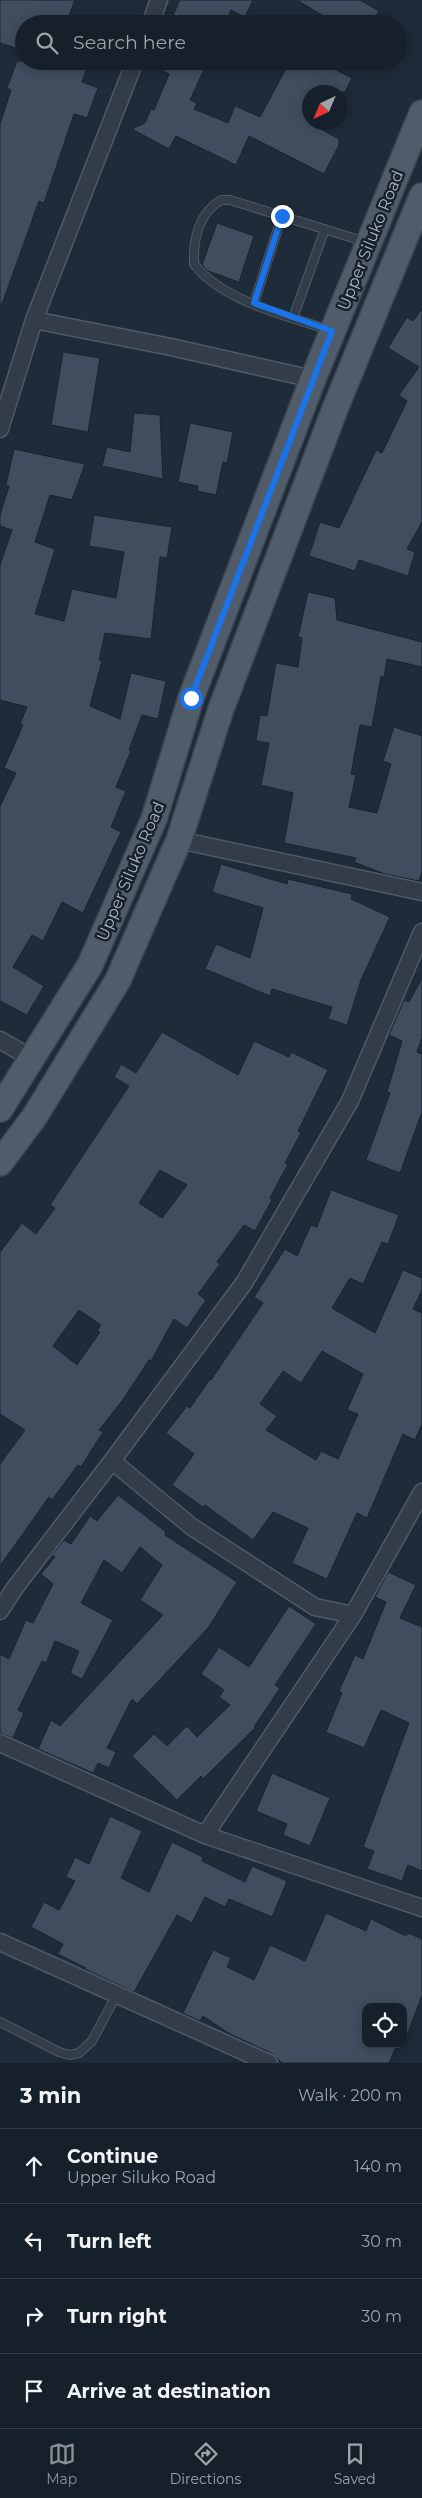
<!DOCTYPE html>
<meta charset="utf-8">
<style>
:root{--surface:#16202a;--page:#1f2832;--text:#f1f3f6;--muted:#9ea3a8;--line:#353e47;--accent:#8c9099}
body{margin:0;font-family:Montserrat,sans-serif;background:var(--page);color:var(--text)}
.controls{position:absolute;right:15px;bottom:15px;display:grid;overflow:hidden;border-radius:10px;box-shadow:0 2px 12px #0003}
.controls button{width:45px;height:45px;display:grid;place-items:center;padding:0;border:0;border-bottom:1px solid var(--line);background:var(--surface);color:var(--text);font:25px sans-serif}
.compass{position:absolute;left:302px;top:85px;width:45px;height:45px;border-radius:50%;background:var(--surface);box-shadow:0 2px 12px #0003;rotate:224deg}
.stop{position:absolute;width:15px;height:15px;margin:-11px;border:4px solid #1a73e8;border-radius:50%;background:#fff}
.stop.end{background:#1a73e8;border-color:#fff;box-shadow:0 1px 5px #0008}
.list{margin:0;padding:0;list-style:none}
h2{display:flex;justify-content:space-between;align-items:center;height:65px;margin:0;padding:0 20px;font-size:21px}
h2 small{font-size:16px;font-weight:400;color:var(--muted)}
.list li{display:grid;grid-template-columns:32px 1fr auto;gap:15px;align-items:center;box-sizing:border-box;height:75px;padding:0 20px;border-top:1px solid var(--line)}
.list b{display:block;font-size:19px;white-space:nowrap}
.list p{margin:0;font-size:16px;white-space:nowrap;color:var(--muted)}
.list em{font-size:16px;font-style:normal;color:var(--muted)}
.icon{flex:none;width:28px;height:28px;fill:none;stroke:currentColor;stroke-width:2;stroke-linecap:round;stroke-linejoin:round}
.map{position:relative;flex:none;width:422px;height:2063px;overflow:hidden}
.search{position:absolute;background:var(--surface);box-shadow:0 2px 12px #0003;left:15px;right:15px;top:15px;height:55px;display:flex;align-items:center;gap:12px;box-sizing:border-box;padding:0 18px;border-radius:28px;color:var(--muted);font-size:19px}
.sheet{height:365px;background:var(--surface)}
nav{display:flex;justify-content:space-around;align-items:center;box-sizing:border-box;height:70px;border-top:1px solid var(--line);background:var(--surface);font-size:14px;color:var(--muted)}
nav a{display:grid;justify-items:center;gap:2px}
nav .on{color:var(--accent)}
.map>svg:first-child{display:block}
</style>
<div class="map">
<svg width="422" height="2063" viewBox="0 0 422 2063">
<rect width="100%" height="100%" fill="#1e2b38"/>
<path fill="#3f4d5e" stroke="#1a242f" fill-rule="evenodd" d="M0 0H75L66 24H24V51L0 43Z
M180 0H253L245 17 231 10 225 24H169Z
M297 0H360L379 11 371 24H337Z
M17 61H89L82 82 98 88 87 118 74 114 44 203 39 201 2 304H0V124L11 90 7 88Z
M145 61H208L190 100 197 103 194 109 228 123 235 106 260 117 290 61H318L352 78 345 92H310V123L339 139V145L324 174 249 136 236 165 176 136 169 149 132 129 145 123 151 109 154 110 169 74Z
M217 223 254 236 239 282 208 271 202 265Z
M422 309V522L407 549 415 552 408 576 359 560 355 571 309 556 320 522 339 528 376 450 382 453 407 401 399 395 419 367 388 348 407 317 413 321Z
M63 352 100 358 88 432 51 425Z
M134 413 160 415 163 479 102 466 107 447 130 452Z
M190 423 233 432 227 463 223 462 216 495 197 491 198 486 178 482Z
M14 449 85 464 72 500 50 495 35 542 55 549 35 614 64 621 72 589 116 598 124 552 89 546 94 515 172 527 167 558 160 557 151 639 105 633 99 660 102 661 90 706 120 719 131 673 166 681 158 719 142 715 129 750 131 751 116 787 126 791 111 827 121 832 83 913 62 902 43 941 32 935 13 967 44 986 27 1015 0 1001V806L16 773 4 768 23 725 20 724 27 707 0 700V565L12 530 0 526V515L9 486 6 485Z
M308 592 335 598 337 620 422 642V667L387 659 384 677 381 676 372 727 360 725 351 774 356 775 349 807 377 813 391 764 383 761 394 727 422 736V872L419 881 385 874 354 862 356 858 284 843 293 793 261 785 269 743 256 741 260 715 267 716 276 663 298 667 302 638 298 637Z
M221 864 287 884 288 879 352 894 351 899 390 917 361 980 347 1025 328 1019 332 1007 272 989 270 996 205 969 216 944 250 958 263 908 212 892Z
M422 978V1038L417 1052 422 1054V1112L400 1173 366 1160 390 1093 387 1092 402 1041 389 1035 404 1000 409 1002Z
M162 1032 238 1075 254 1041 289 1057 291 1052 328 1070 298 1131 301 1133 285 1163 288 1164 270 1198 272 1200 255 1231 244 1225 217 1262 220 1264 198 1294 206 1300 187 1328 174 1319 151 1361 149 1360 122 1401 99 1430 103 1432 81 1467 78 1465 52 1500 49 1497 0 1566V1464L25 1430 0 1414V1252L22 1223 36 1234 55 1208 50 1205 129 1086 114 1077 121 1064 136 1073ZM160 1170 187 1185 162 1218 139 1203ZM79 1310 101 1325 97 1331 100 1332 77 1365 53 1346Z
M331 1190 399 1215 388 1244 382 1242 363 1284 350 1278 332 1308 375 1333 403 1270 422 1278V1290L413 1309 422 1313V1424L415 1440 403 1434 367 1518 357 1513 327 1579 292 1563 308 1528 273 1512 253 1540 205 1505 203 1507 172 1485 194 1454 166 1433 187 1406 190 1408 210 1379 211 1380 263 1303 254 1297 285 1249 297 1256 311 1225 317 1227ZM322 1351 363 1374 347 1410 358 1414 338 1459 321 1451 316 1460 266 1430 277 1416 260 1404 283 1371 301 1383Z
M118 1495 166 1532 165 1535 237 1582 208 1628 137 1704 132 1699 107 1748 116 1752 109 1768 98 1763 93 1773 38 1749 51 1720 60 1726 163 1615 140 1600 162 1565 140 1547 122 1573 104 1560 81 1603 113 1620 82 1679 70 1673 79 1651 55 1641 46 1663 42 1661 18 1710 24 1713 13 1738 0 1733V1654L9 1659 26 1620 33 1623 53 1584 41 1574 55 1557 52 1555 64 1540 71 1544 90 1516 97 1521Z
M388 1572 416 1585 400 1618 422 1627V1871L408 1865 402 1881 367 1869 374 1851 363 1847 409 1723 381 1710 364 1748 326 1732 342 1693 339 1691 355 1655 363 1659 386 1602 375 1597Z
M289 1606 316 1624 275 1685 280 1688 254 1727 255 1728 203 1779 201 1776 177 1800 132 1756 154 1734 167 1746 187 1726 197 1737 230 1705 219 1697 224 1690 201 1674 219 1647 249 1667Z
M272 1773 330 1798 310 1846 283 1835 287 1824 256 1811Z
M110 1816 142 1831 121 1878 149 1892 172 1842 203 1857 202 1861 245 1882 252 1866 287 1881 272 1917 229 1899 225 1907 205 1897 192 1923 177 1915 134 1992 85 1969 86 1968 58 1954 63 1944 31 1927 44 1902 59 1910 75 1881 66 1877 75 1857 89 1864Z
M326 1913 366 1931 371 1919 406 1936 408 1933 422 1939V1995L405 2041 403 2007H366V2044H397L389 2063H282L273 2054 230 2034 203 2016 200 2021 183 2013 213 1950 231 1958 227 1967 254 1980 270 1945 305 1961Z"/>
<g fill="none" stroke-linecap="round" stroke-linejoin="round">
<g stroke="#4f5a67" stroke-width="10">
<path id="service" d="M254 303 282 216
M293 318 325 229
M330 330C287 316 222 301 194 264 193 239 199 213 221 200H230L366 242
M0 2022 59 2052 70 2055 79 2053 92 2041 117 1994"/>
</g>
<g stroke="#4f5a67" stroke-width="19">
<path id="minor" d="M150 24 159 0
M34 320 171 347 313 379
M0 429 34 320 135 61
M179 840 422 892
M0 1040 33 1059
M112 1461 192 1527 315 1607 353 1615
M0 1611 14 1589 112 1461 244 1283 350 1101 422 932
M0 1743 205 1835 422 1908
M205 1835 353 1615 422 1492
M0 1942 269 2063"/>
</g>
<g stroke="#3b4652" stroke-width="28">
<path id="primary" d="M0 1109 90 965 154 819 191 698 313 379 422 113
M0 1163 35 1116 118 980 179 840 221 709 335 409 422 196"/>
</g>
<use href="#service" stroke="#323d49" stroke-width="8"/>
<use href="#minor" stroke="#323d49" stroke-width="16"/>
<use href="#primary" stroke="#505c69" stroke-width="25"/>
</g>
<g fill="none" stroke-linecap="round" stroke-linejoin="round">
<path stroke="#1a73e8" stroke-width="6" d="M191 698 332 331 254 303 282 216"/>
</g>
<g text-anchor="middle" stroke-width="5" stroke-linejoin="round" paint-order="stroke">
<g font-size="16" fill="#acb7c6" stroke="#18222d">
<text transform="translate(370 240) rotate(-68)" y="6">Upper Siluko Road</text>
<text transform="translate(130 871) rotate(-67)" y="6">Upper Siluko Road</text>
</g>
</g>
</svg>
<div class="controls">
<button><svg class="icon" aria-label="locate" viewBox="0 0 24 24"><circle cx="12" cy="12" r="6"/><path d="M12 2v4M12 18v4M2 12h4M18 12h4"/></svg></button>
</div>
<svg class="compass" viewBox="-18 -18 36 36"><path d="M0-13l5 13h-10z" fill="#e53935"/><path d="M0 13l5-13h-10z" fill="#9ea3a8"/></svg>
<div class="stop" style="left:191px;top:698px"></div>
<div class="stop end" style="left:282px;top:216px"></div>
<div class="search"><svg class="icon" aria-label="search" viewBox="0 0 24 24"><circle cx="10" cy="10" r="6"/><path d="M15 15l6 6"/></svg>Search here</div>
</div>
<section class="sheet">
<h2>3 min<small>Walk · 200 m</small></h2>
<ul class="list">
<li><svg class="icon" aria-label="ahead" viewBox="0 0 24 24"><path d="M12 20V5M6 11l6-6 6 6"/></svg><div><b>Continue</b><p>Upper Siluko Road</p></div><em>140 m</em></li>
<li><svg class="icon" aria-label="left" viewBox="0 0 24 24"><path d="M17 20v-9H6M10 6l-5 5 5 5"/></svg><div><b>Turn left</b></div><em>30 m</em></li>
<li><svg class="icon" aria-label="right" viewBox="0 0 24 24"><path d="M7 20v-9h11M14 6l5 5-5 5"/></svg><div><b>Turn right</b></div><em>30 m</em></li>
<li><svg class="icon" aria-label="arrive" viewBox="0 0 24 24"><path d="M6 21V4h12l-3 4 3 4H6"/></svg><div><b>Arrive at destination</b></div></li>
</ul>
</section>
<nav>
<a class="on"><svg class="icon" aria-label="map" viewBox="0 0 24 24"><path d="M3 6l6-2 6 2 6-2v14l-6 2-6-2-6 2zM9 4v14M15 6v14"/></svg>Map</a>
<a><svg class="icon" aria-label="directions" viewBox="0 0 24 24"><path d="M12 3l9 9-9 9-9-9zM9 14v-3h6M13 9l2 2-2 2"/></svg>Directions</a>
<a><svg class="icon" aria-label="saved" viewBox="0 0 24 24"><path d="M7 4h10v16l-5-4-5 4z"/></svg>Saved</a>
</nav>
